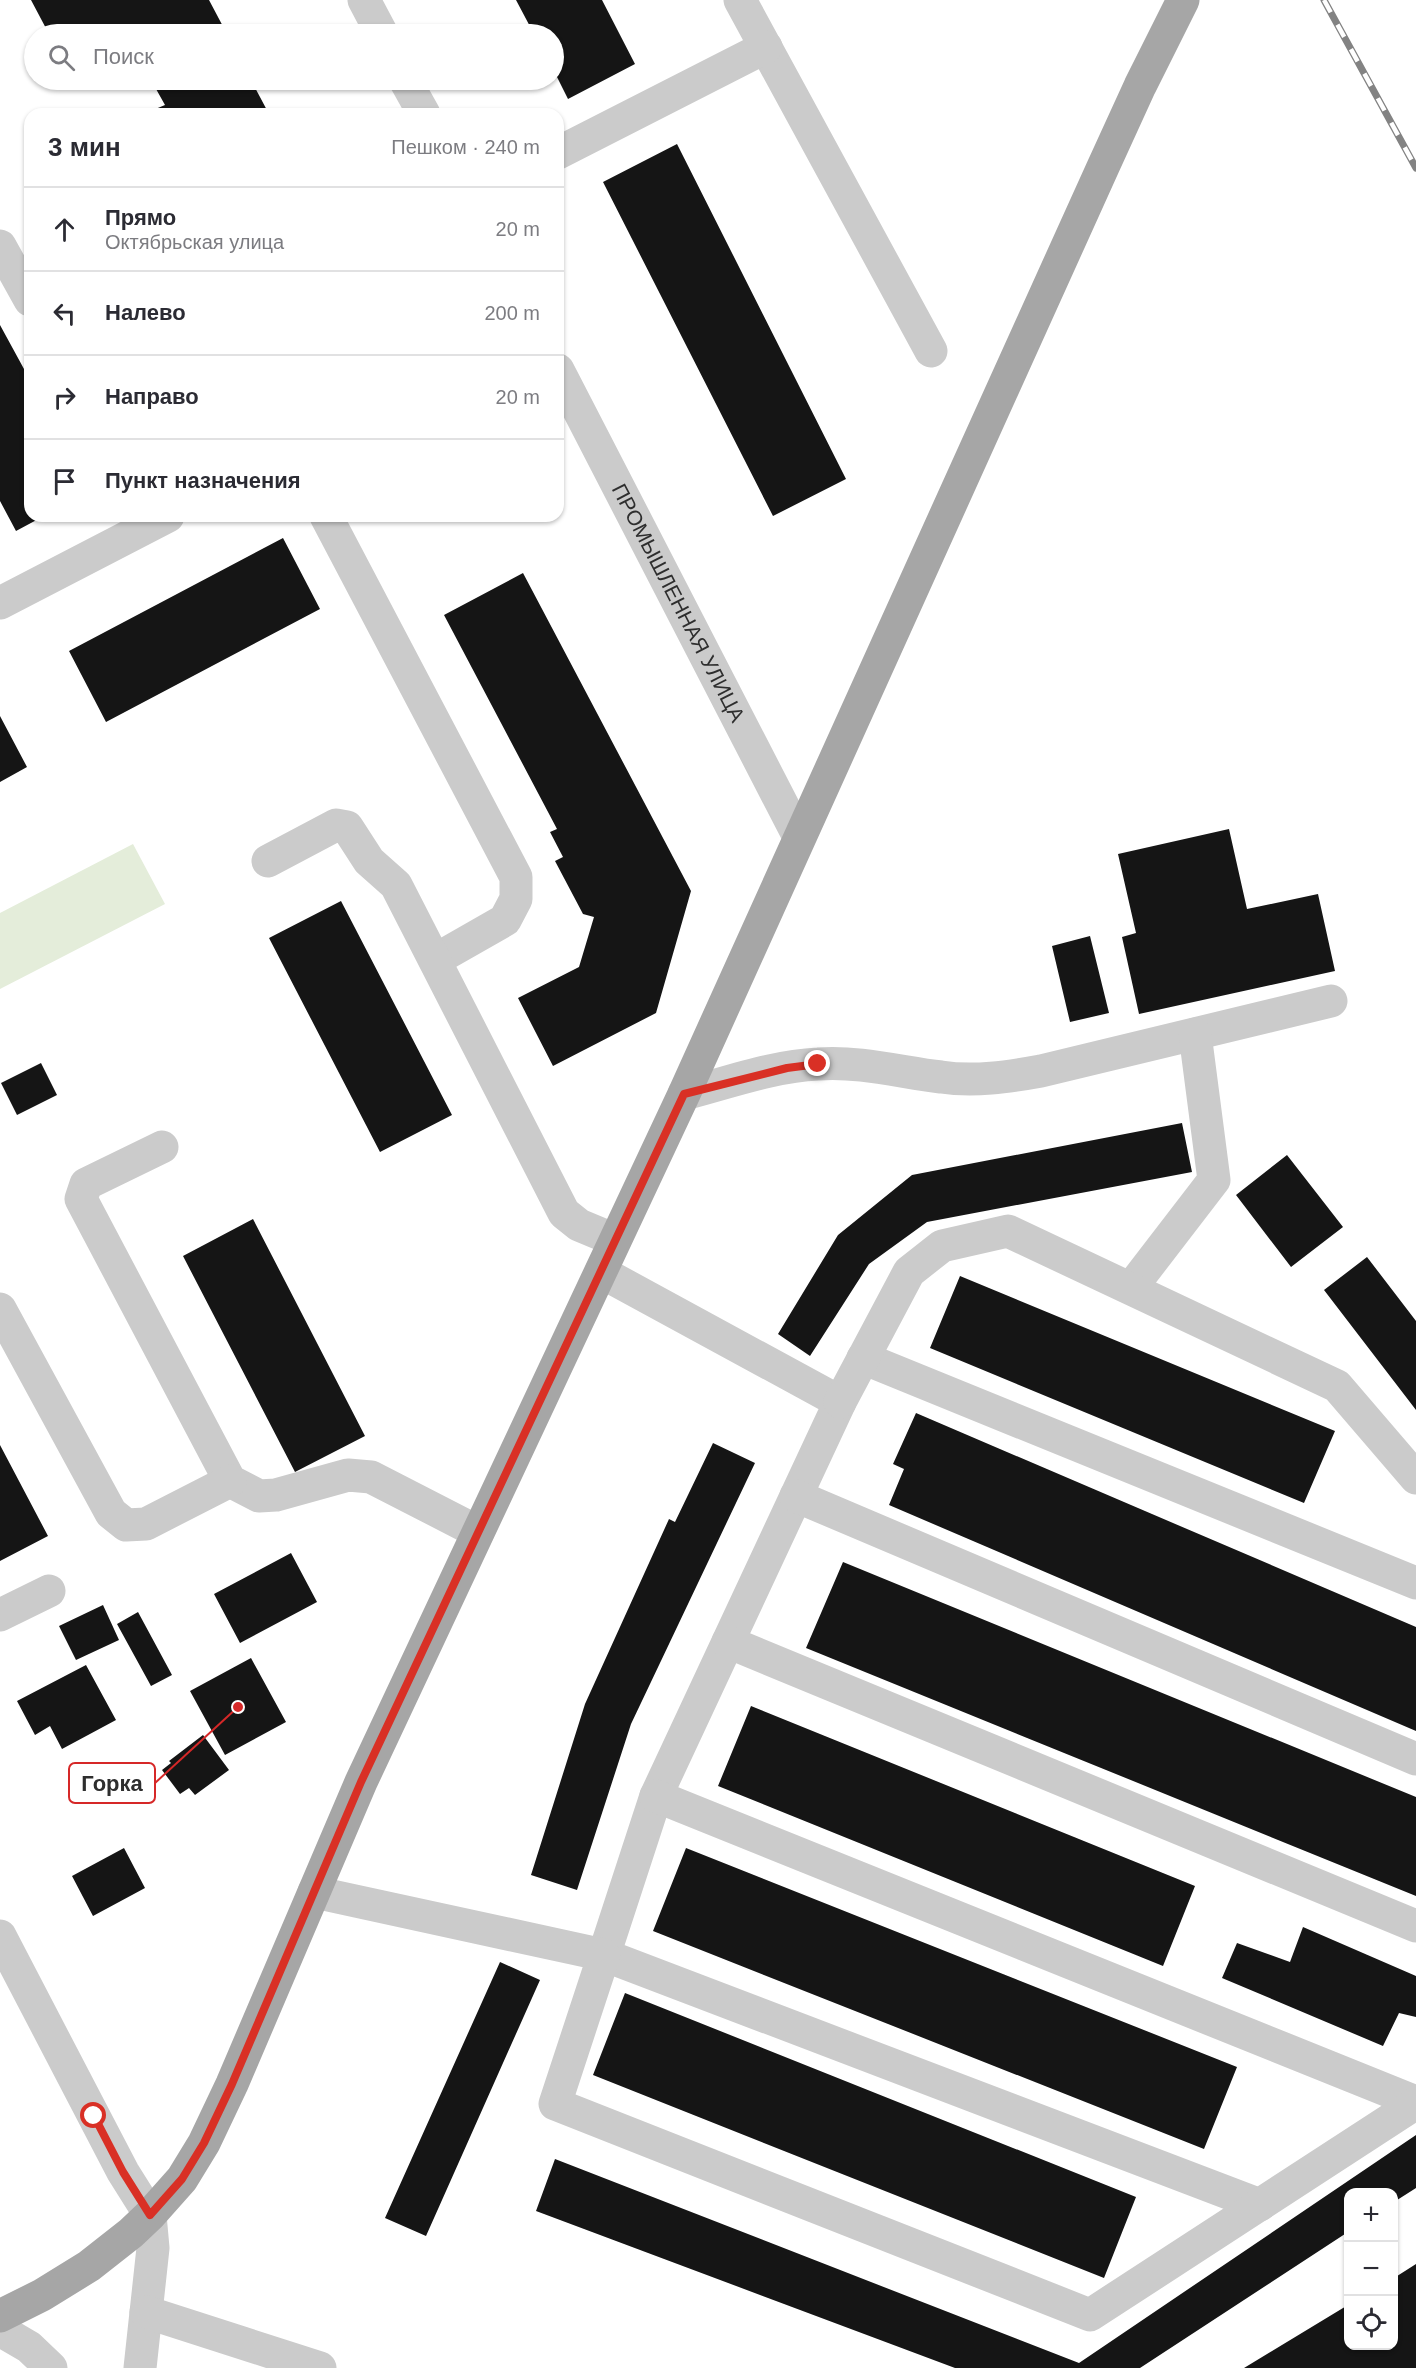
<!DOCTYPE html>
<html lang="ru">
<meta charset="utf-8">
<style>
:root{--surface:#fff;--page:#f7f7f7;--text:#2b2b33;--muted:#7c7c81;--line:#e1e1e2}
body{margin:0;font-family:Arial,sans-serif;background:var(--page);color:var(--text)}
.controls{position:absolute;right:18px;bottom:18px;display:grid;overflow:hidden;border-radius:12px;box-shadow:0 2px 4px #0004}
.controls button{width:54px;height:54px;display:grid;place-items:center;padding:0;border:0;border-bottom:2px solid var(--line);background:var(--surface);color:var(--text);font:30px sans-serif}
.stop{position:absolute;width:18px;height:18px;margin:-14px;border:4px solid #d93025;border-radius:50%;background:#fff}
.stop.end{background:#d93025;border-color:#fff;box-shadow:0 2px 6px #0008}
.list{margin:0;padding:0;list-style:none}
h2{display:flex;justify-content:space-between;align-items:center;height:78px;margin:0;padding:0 24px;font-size:26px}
h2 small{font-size:20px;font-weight:400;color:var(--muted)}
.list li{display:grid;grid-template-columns:39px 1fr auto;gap:18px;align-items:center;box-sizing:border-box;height:84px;padding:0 24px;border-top:2px solid var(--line)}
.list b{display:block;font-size:22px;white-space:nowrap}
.list p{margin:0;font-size:20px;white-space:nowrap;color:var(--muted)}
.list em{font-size:20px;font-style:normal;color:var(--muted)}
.icon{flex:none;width:33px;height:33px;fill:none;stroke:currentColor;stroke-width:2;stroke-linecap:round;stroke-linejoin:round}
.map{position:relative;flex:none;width:1416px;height:2368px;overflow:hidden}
.search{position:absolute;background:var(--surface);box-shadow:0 2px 4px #0004;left:24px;top:24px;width:540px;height:66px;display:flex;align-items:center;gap:15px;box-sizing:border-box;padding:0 21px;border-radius:33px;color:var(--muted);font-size:22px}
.panel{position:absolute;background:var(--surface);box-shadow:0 2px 4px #0004;left:24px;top:108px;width:540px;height:414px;border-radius:18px}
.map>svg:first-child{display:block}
</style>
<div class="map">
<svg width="1416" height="2368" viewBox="0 0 1416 2368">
<rect width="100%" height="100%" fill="#fff"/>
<path fill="#e4edda" d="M133 844 165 904 0 989V913Z"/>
<path fill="#151515" d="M31 0H209L227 34H49Z
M516 0H602L635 64 568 99 554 71V34H534Z
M151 80H251L269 114H155L153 110 165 105Z
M677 144 846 479 773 516 603 182Z
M0 325 30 380V516H44L16 531 0 501Z
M283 538 320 609 106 722 69 651Z
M523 573 691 891 656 1013 553 1066 518 998 579 967 594 917 583 914 555 861 563 857 550 832 557 829 444 615Z
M0 716 27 767 0 782Z
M1229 829 1247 909 1318 894 1335 971 1139 1014 1122 937 1136 933 1118 854Z
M341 901 452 1115 380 1152 269 938Z
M1090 936 1109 1013 1070 1022 1052 946Z
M41 1063 57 1095 17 1115 1 1083Z
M1182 1123 1192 1172 927 1222 869 1264 810 1356 778 1334 838 1235 912 1175Z
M1287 1155 1343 1227 1291 1267 1236 1195Z
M253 1219 365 1436 295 1472 183 1256Z
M1367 1257 1416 1321V1410L1324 1290Z
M960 1276 1335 1431 1304 1503 930 1348Z
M916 1413 1416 1627V1731L889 1505 904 1469 893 1464Z
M713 1443 755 1463 631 1724 577 1890 531 1875 585 1704 669 1519 675 1522Z
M0 1445 48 1536 0 1561Z
M291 1553 317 1602 240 1643 214 1594Z
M843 1562 1416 1797V1896L806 1648Z
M103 1605 119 1640 76 1660 59 1626Z
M138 1612 172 1675 151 1686 117 1624Z
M251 1658 286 1722 225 1755 190 1691Z
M86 1665 116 1720 62 1749 50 1726 35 1735 17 1701Z
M751 1706 1195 1886 1163 1966 718 1786Z
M203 1735 229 1770 195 1795 189 1788 180 1794 162 1770 171 1763 169 1761Z
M124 1848 145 1888 93 1916 72 1876Z
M686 1848 1237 2067 1204 2149 653 1931Z
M1303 1927 1416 1976V2017L1399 2013 1383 2046 1222 1978 1237 1943 1290 1962Z
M500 1962 540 1980 426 2236 385 2218Z
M625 1993 1136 2197 1104 2278 593 2075Z
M1416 2135V2188L1394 2202V2192H1348V2232L1140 2368H955L536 2211 555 2159 1079 2363Z
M1416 2264V2368H1244L1348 2305V2346H1394V2278Z"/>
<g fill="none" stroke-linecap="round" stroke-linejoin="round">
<g stroke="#cbcbcb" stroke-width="33">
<path d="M364 0 382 34"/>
<path d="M740 0 931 351"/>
<path d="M405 80 424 114"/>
<path d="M558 153 766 47"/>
<path d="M0 246 30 300"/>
<path id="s1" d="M558 370 799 837"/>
<path d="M326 516 516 877V899L505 920 435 960"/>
<path d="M0 603 168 516"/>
<path d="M268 861 336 825 347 827 369 861 396 885 564 1213 579 1225 615 1240"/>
<path d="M684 1094C727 1083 773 1066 818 1064 860 1061 900 1072 941 1077 974 1082 1008 1077 1041 1071L1331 1001"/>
<path d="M162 1147 86 1184 81 1199 230 1481 259 1496 276 1495 348 1475 371 1477 478 1532"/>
<path d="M601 1272 840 1402 656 1796 604 1955 1260 2205"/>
<path d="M1131 1288 1214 1180 1195 1034"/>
<path d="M0 1309 111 1513 126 1525 146 1524 230 1481"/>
<path d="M863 1358 1416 1583"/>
<path d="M840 1402 909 1272 942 1246 1008 1231 1337 1386 1416 1478"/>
<path d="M796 1496 1416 1759"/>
<path d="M0 1615 49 1591"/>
<path d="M728 1642 1416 1926"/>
<path d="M656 1796 1416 2102"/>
<path d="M314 1892 604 1955 555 2104 1090 2315 1416 2103"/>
<path d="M0 1936 123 2172 150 2215 153 2248 140 2368"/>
<path d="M146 2312 320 2368"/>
<path d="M0 2330 29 2347 51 2368"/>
</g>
<path stroke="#a6a6a6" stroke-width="33" d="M0 2316 42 2295 89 2266 131 2233 150 2215 182 2179 204 2143 232 2084 361 1782 684 1094 1103 167 1140 86 1183 0"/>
<g stroke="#838383" stroke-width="7">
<path id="rail" d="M1324 0 1416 168"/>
</g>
<use href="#rail" stroke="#fff" stroke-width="4.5" stroke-dasharray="14" stroke-linecap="butt"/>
</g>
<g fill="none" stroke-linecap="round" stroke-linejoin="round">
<path stroke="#d93025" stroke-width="8" d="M94 2116 123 2172 150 2215 182 2179 204 2143 232 2084 361 1782 684 1094 787 1068 818 1064"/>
</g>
<g text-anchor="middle" stroke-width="6" stroke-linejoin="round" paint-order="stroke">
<g font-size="21" fill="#2e2e2e" stroke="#fff">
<text dy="7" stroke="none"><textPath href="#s1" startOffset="262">ПРОМЫШЛЕННАЯ УЛИЦА</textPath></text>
</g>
</g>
<path fill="none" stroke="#d62828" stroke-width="2" d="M238 1707L155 1783"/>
<circle fill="#d62828" stroke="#fff" stroke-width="2" cx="238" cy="1707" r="6"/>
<rect fill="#fff" stroke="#d62828" stroke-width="2" x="69" y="1763" width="86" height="40" rx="6"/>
<g font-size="22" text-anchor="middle" font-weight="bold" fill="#2e2e2e">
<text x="112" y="1791">Горка</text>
</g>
</svg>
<div class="controls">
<button>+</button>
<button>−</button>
<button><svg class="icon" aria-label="locate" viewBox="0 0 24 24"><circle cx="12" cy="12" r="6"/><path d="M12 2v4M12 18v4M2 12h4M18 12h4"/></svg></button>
</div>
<div class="stop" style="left:94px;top:2116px"></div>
<div class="stop end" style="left:818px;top:1064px"></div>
<div class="search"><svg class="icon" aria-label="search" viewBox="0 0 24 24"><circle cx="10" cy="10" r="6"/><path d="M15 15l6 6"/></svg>Поиск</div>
<section class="panel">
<h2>3 мин<small>Пешком · 240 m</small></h2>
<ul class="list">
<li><svg class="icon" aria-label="ahead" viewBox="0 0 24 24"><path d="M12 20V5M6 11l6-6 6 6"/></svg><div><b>Прямо</b><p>Октябрьская улица</p></div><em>20 m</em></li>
<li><svg class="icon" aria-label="left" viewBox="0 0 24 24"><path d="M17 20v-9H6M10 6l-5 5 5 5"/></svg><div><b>Налево</b></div><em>200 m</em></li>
<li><svg class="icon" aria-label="right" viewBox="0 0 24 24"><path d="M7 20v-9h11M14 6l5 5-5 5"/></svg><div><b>Направо</b></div><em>20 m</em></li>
<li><svg class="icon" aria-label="arrive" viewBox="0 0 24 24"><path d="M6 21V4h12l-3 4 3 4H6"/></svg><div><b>Пункт назначения</b></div></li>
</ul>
</section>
</div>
